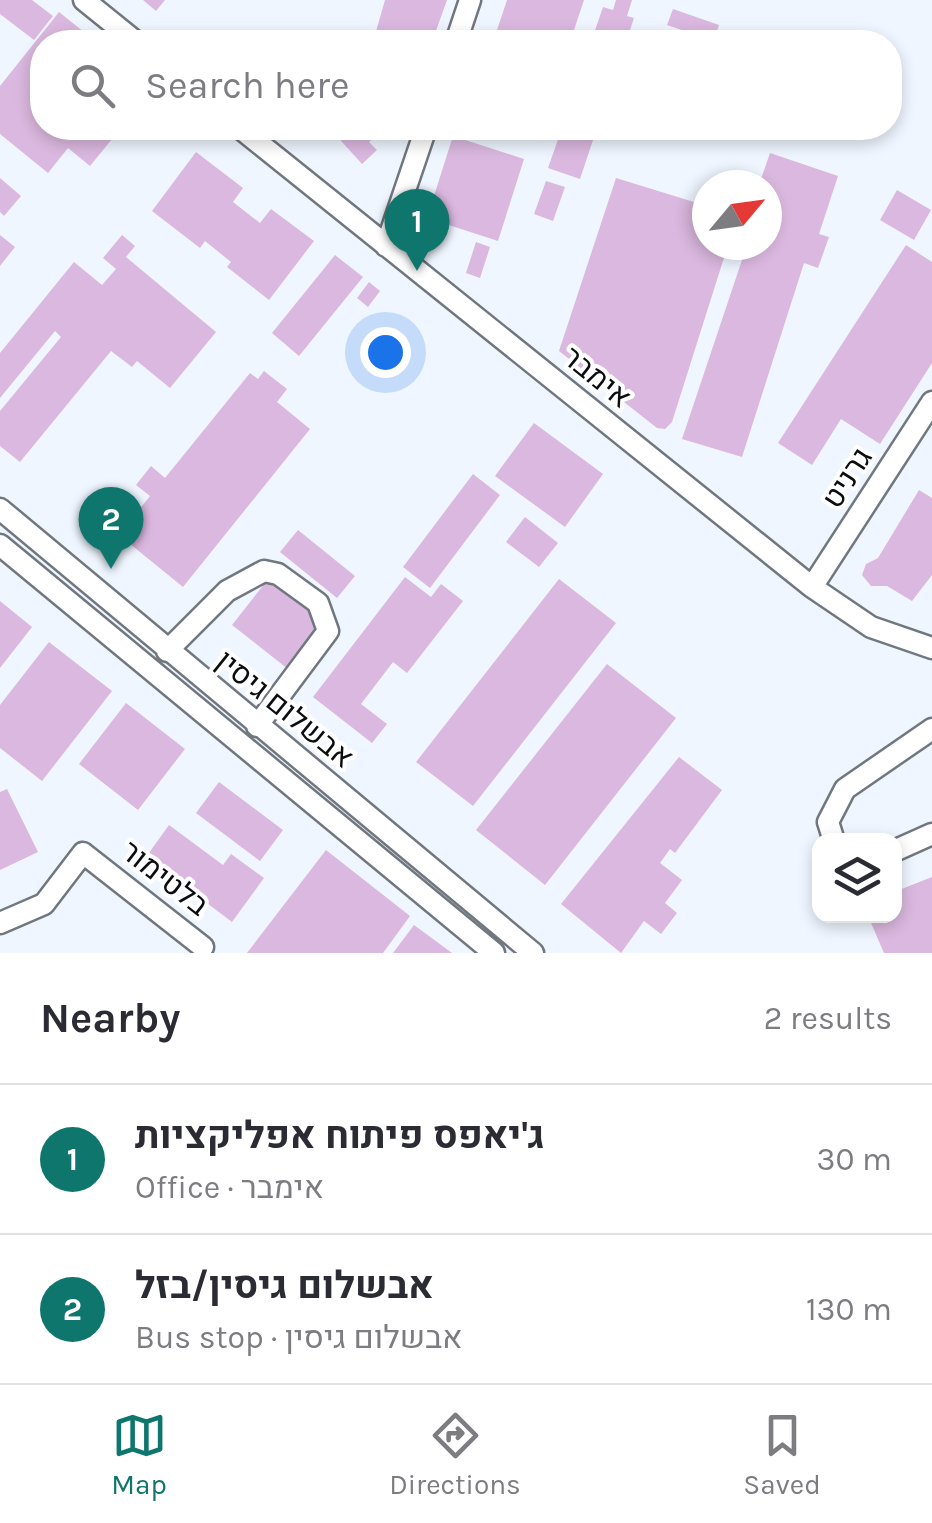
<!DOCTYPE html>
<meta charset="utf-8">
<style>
:root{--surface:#fff;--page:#f7f7f7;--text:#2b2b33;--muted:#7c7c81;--line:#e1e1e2;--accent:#0f766e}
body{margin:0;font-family:Karla,Heebo,sans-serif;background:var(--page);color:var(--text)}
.controls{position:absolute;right:30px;bottom:30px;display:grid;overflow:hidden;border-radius:20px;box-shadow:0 5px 15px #0003}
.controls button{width:90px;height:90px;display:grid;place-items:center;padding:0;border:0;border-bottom:2px solid var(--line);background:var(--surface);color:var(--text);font:50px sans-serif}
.compass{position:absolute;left:692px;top:170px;width:90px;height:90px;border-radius:50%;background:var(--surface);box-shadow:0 5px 15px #0003;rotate:61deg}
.you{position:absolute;left:385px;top:352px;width:35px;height:35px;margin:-25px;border:8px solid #fff;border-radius:50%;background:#1a73e8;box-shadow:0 0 0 15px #1a73e833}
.badge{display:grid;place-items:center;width:65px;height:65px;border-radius:50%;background:var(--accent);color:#fff;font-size:32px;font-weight:700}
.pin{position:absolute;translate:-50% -82px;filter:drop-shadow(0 2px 5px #0008)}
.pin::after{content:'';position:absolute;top:52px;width:35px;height:30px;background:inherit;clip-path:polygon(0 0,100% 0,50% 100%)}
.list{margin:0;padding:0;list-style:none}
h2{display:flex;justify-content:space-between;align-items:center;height:130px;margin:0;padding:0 40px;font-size:42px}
h2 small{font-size:32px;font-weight:400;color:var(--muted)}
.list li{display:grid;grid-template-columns:65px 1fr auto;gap:30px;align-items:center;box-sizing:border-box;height:150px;padding:0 40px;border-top:2px solid var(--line)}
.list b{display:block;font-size:38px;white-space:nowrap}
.list p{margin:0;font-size:32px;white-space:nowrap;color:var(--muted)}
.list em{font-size:32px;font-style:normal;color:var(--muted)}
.icon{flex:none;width:55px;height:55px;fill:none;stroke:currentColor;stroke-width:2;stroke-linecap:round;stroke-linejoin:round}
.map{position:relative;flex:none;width:932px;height:953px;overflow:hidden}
.search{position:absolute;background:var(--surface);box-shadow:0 5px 15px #0003;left:30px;right:30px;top:30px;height:110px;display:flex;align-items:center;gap:25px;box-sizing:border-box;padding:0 35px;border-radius:40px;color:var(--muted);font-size:38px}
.sheet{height:430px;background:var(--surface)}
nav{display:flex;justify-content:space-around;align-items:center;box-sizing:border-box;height:140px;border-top:2px solid var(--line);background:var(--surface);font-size:28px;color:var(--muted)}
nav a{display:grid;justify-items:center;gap:5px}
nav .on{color:var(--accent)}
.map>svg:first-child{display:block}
</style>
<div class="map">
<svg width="932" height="953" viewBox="0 0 932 953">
<rect width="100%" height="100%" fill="#eff6ff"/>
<path fill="#dbb8df" d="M0 0H32L53 16 34 40 0 14Z
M143 0H165L156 11Z
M385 0H447L432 42H373Z
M507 0H584L570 42H493Z
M616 0H632L627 16 634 18 626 42H591L603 7 613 10Z
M673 9 719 25 714 41 667 25Z
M59 12 84 32 76 42H42V128H121L90 166 68 148 48 173 0 134V86Z
M335 128H373L378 133 369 142 377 150 362 164 332 131Z
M562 128H597L580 179 548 168Z
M453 136 524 159 498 241 427 218Z
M196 152 243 188 233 202 260 223 271 209 314 241 269 300 227 267 231 262 205 241 200 248 152 211Z
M770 153 838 176 819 234 829 237 818 268 804 263 742 457 682 439 747 245H767V185H759Z
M0 178 21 196 4 216 0 212Z
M616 178 707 206V245H728L672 422 665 429 657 428 559 351Z
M546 181 565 187 553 221 534 214Z
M897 190 931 210 914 240 880 220Z
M0 235 15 247 0 266Z
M122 235 135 246 126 257 216 332 170 388 137 361 132 367 111 351 20 462 0 446V411L61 337 55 331 0 398V353L74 262 102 285 116 269 103 258Z
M476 242 490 247 480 278 466 273Z
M906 245 932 262V363L880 444 841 419 812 465 778 443Z
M335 255 363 277 299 356 272 333Z
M369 282 380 291 368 307 357 298Z
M264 371 287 389 277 402 310 429 183 587 119 535 150 496 136 485 151 466 165 478 250 373 258 379Z
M534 423 603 474 565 527 495 476Z
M473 474 500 495 430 588 403 567Z
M919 490 932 498V575L912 601 887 586H871L862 575 866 564 878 558Z
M525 517 558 543 539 567 506 542Z
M298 530 355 576 337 598 280 552Z
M405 577 431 597 441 584 463 601 407 673 393 662 361 704 387 724 372 743 313 697Z
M269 578 317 617 318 631 288 669 232 625Z
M559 579 616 623 473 806 416 762Z
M0 601 32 627 0 668Z
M49 642 112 691 42 781 0 748V705Z
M607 664 676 718 545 885 476 830Z
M126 703 185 749 138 810 79 764Z
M679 757 722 790 675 853 670 849 660 863 682 880 665 903 677 913 661 934 644 921 621 953 561 904Z
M219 782 283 830 260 861 196 813Z
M7 789 38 852 0 870V792Z
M169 825 223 865 231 854 264 878 232 922 146 857Z
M326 850 410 916 383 953H247Z
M932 877V953H884L868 916H894V892Z
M414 925 452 953H393Z"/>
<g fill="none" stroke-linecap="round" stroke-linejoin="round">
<g stroke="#71777f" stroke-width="25">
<path id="minor" d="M84 0 136 42
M456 42 470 0
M240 128 812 587 871 627 932 648
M386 246 426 128
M0 509 533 953
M0 545 494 953
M812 587 932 402
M167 651 227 591 264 571 278 574 318 603 328 631 257 726
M834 841 828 822 845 789 932 729
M894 851 932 834
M0 923 44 904 83 853 203 947"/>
</g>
<use href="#minor" stroke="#fff" stroke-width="20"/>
</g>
<g text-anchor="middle" stroke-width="8" stroke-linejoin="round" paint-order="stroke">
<g font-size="30" fill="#0a0c0f" stroke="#fff">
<text transform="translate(597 377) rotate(39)" y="10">אימבר</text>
<text transform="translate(847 478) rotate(-57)" y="10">גרניט</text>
<text transform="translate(285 709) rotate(39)" y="10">אבשלום גיסין</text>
<text transform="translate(165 878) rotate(38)" y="10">בלטימור</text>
</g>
</g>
</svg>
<div class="controls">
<button><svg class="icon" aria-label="layers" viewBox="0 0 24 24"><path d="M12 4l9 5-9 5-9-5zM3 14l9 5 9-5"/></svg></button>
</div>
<svg class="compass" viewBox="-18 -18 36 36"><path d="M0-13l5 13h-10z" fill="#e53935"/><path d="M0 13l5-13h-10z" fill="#7c7c81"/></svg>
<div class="you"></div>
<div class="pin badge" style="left:417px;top:271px">1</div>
<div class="pin badge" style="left:111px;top:569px">2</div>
<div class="search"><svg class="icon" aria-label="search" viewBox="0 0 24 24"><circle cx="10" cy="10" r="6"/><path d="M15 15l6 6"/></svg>Search here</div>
</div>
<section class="sheet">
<h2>Nearby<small>2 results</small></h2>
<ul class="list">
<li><span class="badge">1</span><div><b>ג'יאפס פיתוח אפליקציות</b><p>Office · אימבר</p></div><em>30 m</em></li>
<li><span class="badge">2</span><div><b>אבשלום גיסין/בזל</b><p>Bus stop · אבשלום גיסין</p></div><em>130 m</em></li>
</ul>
</section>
<nav>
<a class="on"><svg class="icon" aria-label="map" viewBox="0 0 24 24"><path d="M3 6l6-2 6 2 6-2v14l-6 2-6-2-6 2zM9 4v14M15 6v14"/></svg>Map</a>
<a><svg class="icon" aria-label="directions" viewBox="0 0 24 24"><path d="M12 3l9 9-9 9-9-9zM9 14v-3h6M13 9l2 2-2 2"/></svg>Directions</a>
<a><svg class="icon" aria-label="saved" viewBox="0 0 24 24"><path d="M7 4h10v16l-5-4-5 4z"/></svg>Saved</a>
</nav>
